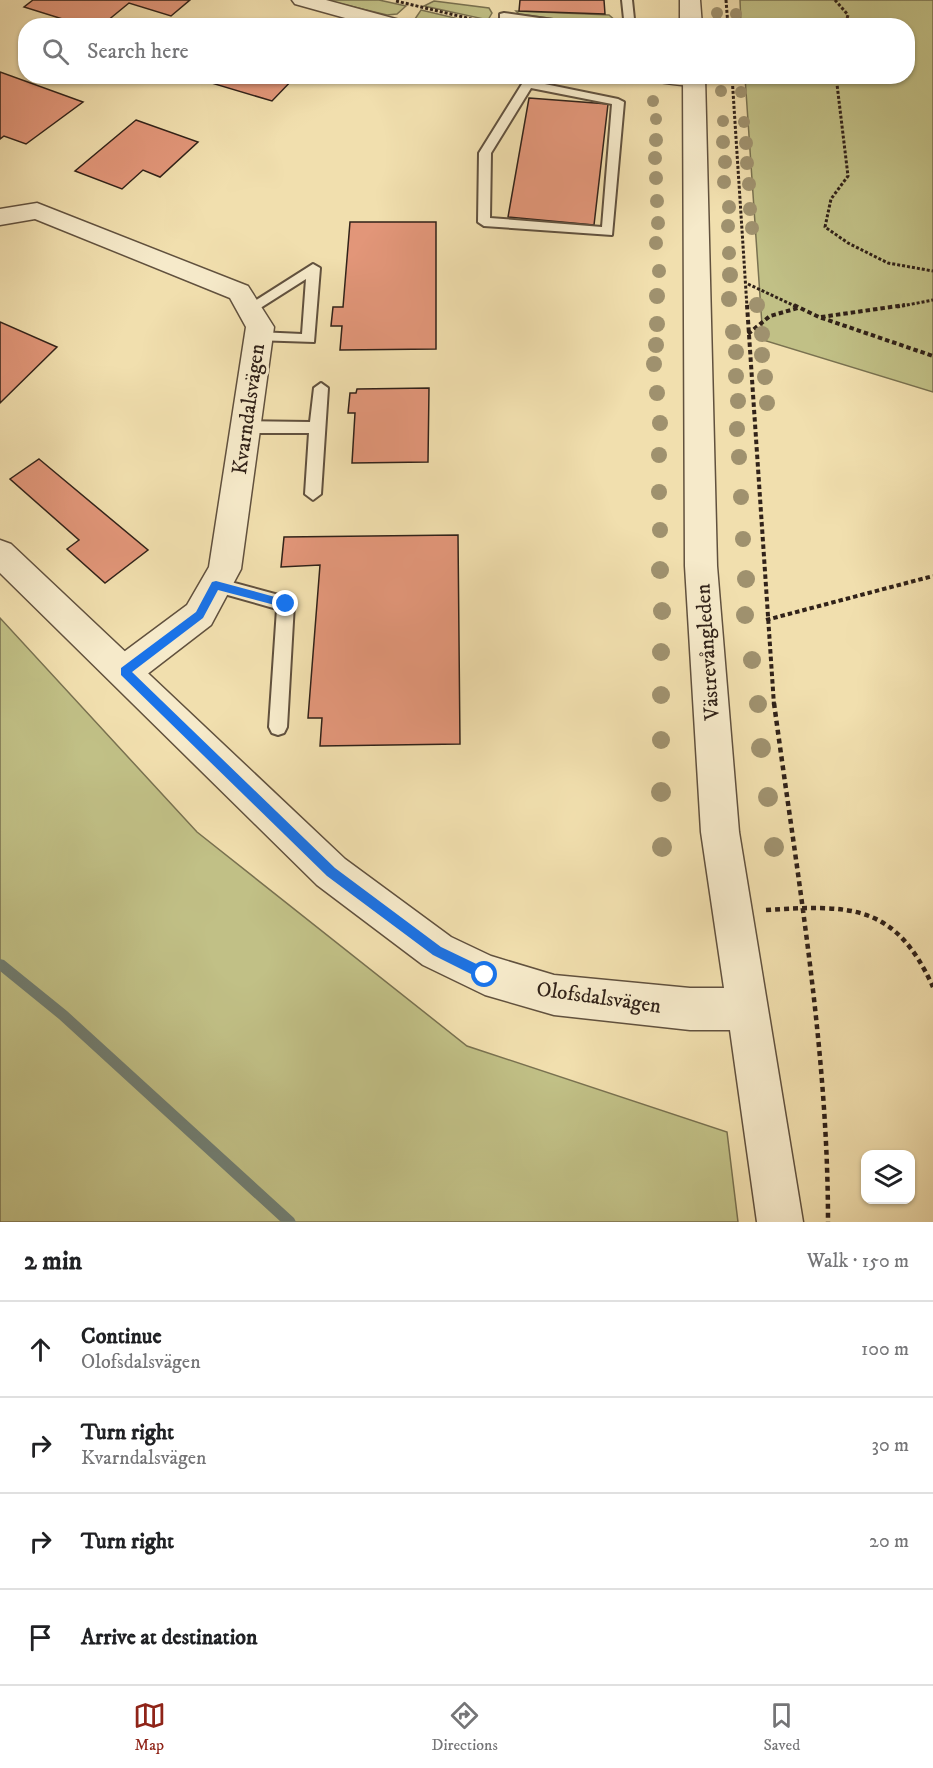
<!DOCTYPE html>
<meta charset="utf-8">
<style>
:root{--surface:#fff;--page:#f2f2f2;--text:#202124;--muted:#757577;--line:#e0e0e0;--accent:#8f2418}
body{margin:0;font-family:"IM FELL DW Pica",serif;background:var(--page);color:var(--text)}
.controls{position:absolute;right:18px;bottom:18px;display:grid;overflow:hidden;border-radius:12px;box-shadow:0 2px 4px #0004}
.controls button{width:54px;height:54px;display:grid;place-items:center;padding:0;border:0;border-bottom:2px solid var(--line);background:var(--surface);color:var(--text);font:30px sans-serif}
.stop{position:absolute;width:18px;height:18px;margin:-14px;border:4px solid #1a73e8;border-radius:50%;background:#fff}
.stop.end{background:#1a73e8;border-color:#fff;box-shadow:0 2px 6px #0008}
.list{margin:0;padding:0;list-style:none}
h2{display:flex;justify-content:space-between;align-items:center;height:78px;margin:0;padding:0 24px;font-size:26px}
h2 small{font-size:20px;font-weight:400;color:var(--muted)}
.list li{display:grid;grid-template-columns:39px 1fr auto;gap:18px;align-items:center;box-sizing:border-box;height:96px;padding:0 24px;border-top:2px solid var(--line)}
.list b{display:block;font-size:22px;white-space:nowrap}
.list p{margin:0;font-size:20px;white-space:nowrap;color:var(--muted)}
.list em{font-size:20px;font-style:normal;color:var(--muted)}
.icon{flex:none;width:33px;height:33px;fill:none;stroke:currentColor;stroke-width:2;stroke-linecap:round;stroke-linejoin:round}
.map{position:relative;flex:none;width:933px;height:1222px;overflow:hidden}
.search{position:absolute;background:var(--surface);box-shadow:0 2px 4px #0004;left:18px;right:18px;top:18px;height:66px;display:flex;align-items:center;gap:15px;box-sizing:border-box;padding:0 21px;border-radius:24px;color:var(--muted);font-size:22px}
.sheet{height:462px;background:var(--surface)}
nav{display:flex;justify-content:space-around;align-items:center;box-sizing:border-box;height:84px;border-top:2px solid var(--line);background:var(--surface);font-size:16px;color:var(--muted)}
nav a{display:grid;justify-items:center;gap:3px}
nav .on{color:var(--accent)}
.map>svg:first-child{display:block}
</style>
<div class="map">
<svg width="933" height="1222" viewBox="0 0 933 1222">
<rect width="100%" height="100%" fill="#f1dfae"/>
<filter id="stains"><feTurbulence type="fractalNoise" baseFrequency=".00333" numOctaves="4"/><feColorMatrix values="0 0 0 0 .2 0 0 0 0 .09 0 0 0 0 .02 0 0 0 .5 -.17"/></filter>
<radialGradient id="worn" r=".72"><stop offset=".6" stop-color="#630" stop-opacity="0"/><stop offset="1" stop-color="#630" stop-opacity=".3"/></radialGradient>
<path fill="#c1c086" stroke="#797150" stroke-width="1.5" d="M325 0H379L406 6 397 14 387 15Z
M740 0H933V392L763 340 745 77 908 76V26L741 25Z
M434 1 489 8 492 13 488 20 424 6Z
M421 10 480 24 484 25H429L415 19Z
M516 11 609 15 617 22 599 25 519 14Z
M0 618 197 832 467 1046 727 1132 738 1222H0Z"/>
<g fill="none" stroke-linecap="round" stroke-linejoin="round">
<path fill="#717e72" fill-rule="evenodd" d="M0 959 4 960 67 1011 294 1218 296 1222H281L59 1019 0 971Z"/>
</g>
<path fill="#e29679" stroke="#312219" stroke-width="1.5" d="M33 0H190L171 16 129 3 101 26H85L24 7Z
M520 0H604L605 14 519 11Z
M280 20 300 26H267Z
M0 72 83 102 26 144 4 136 0 139Z
M214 76H296L272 101 208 82Z
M529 98 608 104 594 225 508 217Z
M136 120 198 142 160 177 143 170 122 189 75 171Z
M350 222H436V349L340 350 342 326H331L333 307H343Z
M0 322 57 347 0 403Z
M429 388 428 462 352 463 355 413H348L350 393H356L357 389Z
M39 459 148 550 105 583 67 549 79 540 10 479Z
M458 535 460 744 320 746 322 718H308L320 565 281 567 284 537Z"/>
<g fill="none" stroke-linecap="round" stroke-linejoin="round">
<g stroke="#61513e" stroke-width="4">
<path id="service" d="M622 0H632L634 19 630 26H619L624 19Z
M504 13 574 23 579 26H548L500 18V14Z
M527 76H538L535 82 618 99 624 102 612 235 484 226 478 222 479 153ZM531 88 612 104 602 227 490 218 491 153Z
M313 264 320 268 314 342 253 340 251 337 258 332 302 334 306 279 254 312H244L242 309Z
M321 383 328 388 321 494 313 500 305 494 309 433H245L238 427 245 421 310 422 314 388Z
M216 578 286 597 292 599 294 604 287 727 284 733 278 735 272 733 269 727 277 609 210 590 208 585 210 580Z"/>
</g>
<g stroke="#61513e" stroke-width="3">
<path id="minor" d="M292 0H326L407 22 410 26H374L295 4Z
M651 76H703L705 79 702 84C687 87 669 84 654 81Z
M37 203 248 286 274 327 241 569 211 625 137 682 125 686 113 682 108 671 113 660 187 605 209 567 246 327 230 298 35 219 0 225V209Z"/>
</g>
<g stroke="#61513e" stroke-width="3">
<path id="tertiary" d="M680 0H700L702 26H680Z
M683 76H705L717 566 739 832 803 1222H757L730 1030H690L554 1015 485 995 423 965 317 885 0 573V540L11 544 345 859 451 937 491 956 554 975 690 988H724L701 832 685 566Z"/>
</g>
<path stroke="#312219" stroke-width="3" stroke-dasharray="3 2" stroke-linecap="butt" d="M726 0 728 26
M835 0 848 15 845 26
M396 1 488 23
M732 76 747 307
M836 76 848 176 831 199 825 227 848 243 888 263 933 271
M748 284 797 307
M897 307 933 300"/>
<path stroke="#312219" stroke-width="4" stroke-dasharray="4.5 3" stroke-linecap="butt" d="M747 305 774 705
M794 305 819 317 933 356
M821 317 905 305
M748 334 770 316 798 308
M766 620 933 576"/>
<path stroke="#312219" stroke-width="4.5" stroke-dasharray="5 4" stroke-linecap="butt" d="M774 703C797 875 828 1048 828 1222
M766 910C850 905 895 903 933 987"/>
<use href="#service" fill="#f6eaca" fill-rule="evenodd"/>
<use href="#minor" fill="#f6eaca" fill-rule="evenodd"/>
<use href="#tertiary" fill="#f6eaca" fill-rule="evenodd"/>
</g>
<g fill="#9f916e">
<circle cx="717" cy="13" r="6"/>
<circle cx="736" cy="14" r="6"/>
<circle cx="721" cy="91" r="6"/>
<circle cx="741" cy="92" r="6"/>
<circle cx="653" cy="101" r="6"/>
<circle cx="656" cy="119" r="6"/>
<circle cx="723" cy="121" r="6"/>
<circle cx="744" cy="122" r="6"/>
<circle cx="656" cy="140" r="7"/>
<circle cx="723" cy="142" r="7"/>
<circle cx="746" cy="143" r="7"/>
<circle cx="655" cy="158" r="7"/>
<circle cx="725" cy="162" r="7"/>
<circle cx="747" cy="163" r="7"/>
<circle cx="656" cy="178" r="7"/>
<circle cx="724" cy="182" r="7"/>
<circle cx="749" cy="184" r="7"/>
<circle cx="657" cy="201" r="7"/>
<circle cx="729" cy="207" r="7"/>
<circle cx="750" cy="209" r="7"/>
<circle cx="658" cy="223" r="7"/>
<circle cx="728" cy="226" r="7"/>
<circle cx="752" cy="228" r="7"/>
<circle cx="656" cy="243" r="7"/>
<circle cx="729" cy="253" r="7"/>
<circle cx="659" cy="271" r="7"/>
<circle cx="730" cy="275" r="8"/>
<circle cx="657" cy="296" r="8"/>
<circle cx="729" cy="299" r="8"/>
<circle cx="757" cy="305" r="8"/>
<circle cx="657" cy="324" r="8"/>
<circle cx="733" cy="332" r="8"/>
<circle cx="762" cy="334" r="8"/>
<circle cx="656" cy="345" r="8"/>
<circle cx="736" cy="352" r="8"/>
<circle cx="762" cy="355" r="8"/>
<circle cx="654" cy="364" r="8"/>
<circle cx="736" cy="376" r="8"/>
<circle cx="765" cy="377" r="8"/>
<circle cx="657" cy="393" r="8"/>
<circle cx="738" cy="401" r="8"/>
<circle cx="767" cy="403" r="8"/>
<circle cx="660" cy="423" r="8"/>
<circle cx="737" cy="429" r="8"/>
<circle cx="659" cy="455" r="8"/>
<circle cx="739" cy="457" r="8"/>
<circle cx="659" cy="492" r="8"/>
<circle cx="741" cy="497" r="8"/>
<circle cx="660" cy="530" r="8"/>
<circle cx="743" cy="539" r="8"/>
<circle cx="660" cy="570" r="9"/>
<circle cx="746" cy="579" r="9"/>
<circle cx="662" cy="611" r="9"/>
<circle cx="745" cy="615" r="9"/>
<circle cx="661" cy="652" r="9"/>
<circle cx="752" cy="660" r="9"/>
<circle cx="661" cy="695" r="9"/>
<circle cx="758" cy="704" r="9"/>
<circle cx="661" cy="740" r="9"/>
<circle cx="761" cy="748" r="10"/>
<circle cx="661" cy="792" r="10"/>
<circle cx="768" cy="797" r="10"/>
<circle cx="662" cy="847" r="10"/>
<circle cx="774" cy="847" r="10"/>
</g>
<path fill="#1a73e8" d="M216 581 286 600 291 604 286 608 218 590 203 618 132 672 335 868 441 947 489 970V979H481L433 955 327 876 121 675V668L196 612 212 582Z"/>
<g text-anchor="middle" stroke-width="6" stroke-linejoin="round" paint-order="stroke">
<g font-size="21" fill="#312219" stroke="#f6eaca">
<text transform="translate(248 409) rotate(-82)" y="7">Kvarndalsvägen</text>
<text transform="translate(707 652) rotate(-94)" y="7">Västrevångleden</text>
<text transform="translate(599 997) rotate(8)" y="7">Olofsdalsvägen</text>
</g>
</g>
<rect width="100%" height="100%" filter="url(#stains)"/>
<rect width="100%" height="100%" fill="url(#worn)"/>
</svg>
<div class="controls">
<button><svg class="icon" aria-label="layers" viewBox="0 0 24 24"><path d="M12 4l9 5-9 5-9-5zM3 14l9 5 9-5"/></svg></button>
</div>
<div class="stop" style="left:485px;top:975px"></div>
<div class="stop end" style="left:286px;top:604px"></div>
<div class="search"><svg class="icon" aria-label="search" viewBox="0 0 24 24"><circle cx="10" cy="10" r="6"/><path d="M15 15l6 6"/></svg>Search here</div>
</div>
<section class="sheet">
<h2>2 min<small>Walk · 150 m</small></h2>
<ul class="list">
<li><svg class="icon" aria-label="ahead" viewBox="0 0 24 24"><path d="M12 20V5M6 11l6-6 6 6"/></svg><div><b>Continue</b><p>Olofsdalsvägen</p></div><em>100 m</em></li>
<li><svg class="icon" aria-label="right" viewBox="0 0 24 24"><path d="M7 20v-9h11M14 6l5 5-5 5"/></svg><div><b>Turn right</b><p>Kvarndalsvägen</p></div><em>30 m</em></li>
<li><svg class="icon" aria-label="right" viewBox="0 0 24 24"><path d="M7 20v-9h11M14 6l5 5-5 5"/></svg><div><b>Turn right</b></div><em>20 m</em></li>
<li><svg class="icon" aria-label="arrive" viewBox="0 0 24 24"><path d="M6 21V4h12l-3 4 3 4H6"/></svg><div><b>Arrive at destination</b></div></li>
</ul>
</section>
<nav>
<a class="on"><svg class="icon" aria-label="map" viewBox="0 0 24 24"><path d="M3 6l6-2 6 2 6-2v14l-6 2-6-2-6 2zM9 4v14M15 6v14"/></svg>Map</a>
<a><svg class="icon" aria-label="directions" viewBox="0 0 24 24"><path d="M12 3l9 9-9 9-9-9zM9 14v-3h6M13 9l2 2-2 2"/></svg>Directions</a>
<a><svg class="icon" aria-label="saved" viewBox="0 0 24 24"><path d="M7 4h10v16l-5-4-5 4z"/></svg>Saved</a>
</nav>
